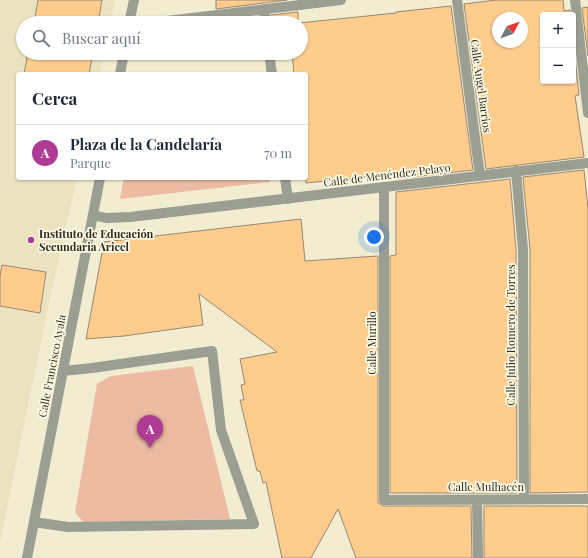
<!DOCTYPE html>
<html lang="es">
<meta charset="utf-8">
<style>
:root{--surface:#fff;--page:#f6f6f7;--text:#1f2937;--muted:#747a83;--line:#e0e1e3;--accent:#af3b95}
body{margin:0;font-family:"Playfair Display",serif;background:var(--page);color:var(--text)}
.controls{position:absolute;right:12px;top:12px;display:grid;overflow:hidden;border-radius:4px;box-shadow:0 1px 3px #0004}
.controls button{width:36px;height:36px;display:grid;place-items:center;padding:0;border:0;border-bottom:1px solid var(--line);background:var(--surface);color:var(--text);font:20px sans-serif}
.compass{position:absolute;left:492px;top:12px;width:36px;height:36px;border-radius:50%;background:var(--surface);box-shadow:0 1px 3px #0004;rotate:49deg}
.you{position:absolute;left:374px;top:237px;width:14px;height:14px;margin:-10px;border:3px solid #fff;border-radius:50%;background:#1a73e8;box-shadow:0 0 0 6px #1a73e833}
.badge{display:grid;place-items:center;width:26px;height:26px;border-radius:50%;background:var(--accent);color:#fff;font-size:13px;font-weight:700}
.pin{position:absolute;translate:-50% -33px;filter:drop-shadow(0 1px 2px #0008)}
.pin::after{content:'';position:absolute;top:21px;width:14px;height:12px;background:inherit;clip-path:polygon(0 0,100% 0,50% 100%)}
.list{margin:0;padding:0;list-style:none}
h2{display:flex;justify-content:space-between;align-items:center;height:52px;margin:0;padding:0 16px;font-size:17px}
h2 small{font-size:13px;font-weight:400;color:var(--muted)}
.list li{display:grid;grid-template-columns:26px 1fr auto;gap:12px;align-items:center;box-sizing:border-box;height:56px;padding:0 16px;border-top:1px solid var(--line)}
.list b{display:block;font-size:15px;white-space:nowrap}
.list p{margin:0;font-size:13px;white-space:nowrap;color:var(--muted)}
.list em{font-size:13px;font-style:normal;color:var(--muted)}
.icon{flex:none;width:22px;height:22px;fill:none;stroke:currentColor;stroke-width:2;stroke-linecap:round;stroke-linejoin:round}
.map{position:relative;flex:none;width:588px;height:558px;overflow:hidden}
.search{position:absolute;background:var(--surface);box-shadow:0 1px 3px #0004;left:16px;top:16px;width:292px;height:44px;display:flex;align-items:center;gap:10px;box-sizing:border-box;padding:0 14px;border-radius:22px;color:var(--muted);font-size:15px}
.panel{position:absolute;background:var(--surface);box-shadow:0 1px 3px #0004;left:16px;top:72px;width:292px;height:108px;border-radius:4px}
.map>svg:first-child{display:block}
</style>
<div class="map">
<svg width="588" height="558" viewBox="0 0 588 558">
<rect width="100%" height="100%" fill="#f2ecd0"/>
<path fill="#ebe3bf" d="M0 0H115L110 23H23V53H104L99 74H18V178H77L49 303 0 542Z"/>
<path fill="#ecbba1" d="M124 178H270V182L120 199Z
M193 366 230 519 83 522 75 512 97 384 111 376Z"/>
<path fill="#fecd8e" stroke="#988771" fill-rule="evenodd" d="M38 0H102L98 23H34Z
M216 0H287L216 9Z
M496 0H563L564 11 570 10V15H543V81H573V39L579 95 575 96 584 157 486 169 464 4ZM498 18H522V42H498Z
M451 6 473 170 396 179V174L306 183V74H294L292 53H301V23H299L396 13V12Z
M588 7V56L582 8Z
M298 12V23H272L271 15Z
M259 16V23H217V22Z
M28 53H93L89 74H24Z
M584 170 588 208V492L530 493V249L523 177Z
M510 179 516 249 517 493H390V256L396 255V192Z
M301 219 305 261 378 256V503L384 506H471L472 558H356L338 509 311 558H282L266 482 263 483 260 471H257L240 400H244L241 385 245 384 240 359 277 352 199 294 203 325 124 336 86 339 104 242Z
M2 265 46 272 40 313 0 306V276Z
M484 506H588V558H484Z"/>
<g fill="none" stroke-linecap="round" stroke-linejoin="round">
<path stroke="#9b9e93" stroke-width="10" d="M457 0 480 176
M575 0 588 113
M264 9 266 23
M130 20 140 22 167 21 341 0
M129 23 134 0
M269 53 272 74
M120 74 124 53
M516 171 523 249 524 499
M285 178 288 199
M384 187V500L588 499
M93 215 106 218 130 217 588 163
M477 500 478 558
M34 522 68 527 254 524 221 430 212 351 92 368 63 371
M27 558 100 178"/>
</g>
<circle fill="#af3b95" stroke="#fef9e3" stroke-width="1.5" cx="31" cy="240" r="4"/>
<g text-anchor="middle" stroke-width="3.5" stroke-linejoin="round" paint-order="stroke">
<g font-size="11" fill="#2d2b20" stroke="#fef9e3">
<text transform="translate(481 86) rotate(82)" y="4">Calle Angel Barrios</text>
<text transform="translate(387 175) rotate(-7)" y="4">Calle de Menéndez Pelayo</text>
<text transform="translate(511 335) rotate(-90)" y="4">Calle Julio Romero de Torres</text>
<text transform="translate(372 343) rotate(-90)" y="4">Calle Murillo</text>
<text transform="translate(52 366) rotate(-79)" y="4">Calle Francisco Ayala</text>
<text x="486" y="491">Calle Mulhacén</text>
</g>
<g font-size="11" font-weight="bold" fill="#2d2b20" stroke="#fef9e3" text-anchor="start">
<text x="39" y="238">Instituto de Educación<tspan x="39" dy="13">Secundaria Aricel</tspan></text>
</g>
</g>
</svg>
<div class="controls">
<button>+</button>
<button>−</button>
</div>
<svg class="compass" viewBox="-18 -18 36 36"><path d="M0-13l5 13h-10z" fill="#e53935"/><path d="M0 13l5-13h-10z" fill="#747a83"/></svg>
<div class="you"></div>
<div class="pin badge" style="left:150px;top:448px">A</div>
<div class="search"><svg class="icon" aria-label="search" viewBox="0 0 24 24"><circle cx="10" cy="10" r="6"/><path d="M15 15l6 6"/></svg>Buscar aquí</div>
<section class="panel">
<h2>Cerca<small></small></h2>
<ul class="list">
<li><span class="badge">A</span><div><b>Plaza de la Candelaría</b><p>Parque</p></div><em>70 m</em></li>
</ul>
</section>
</div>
